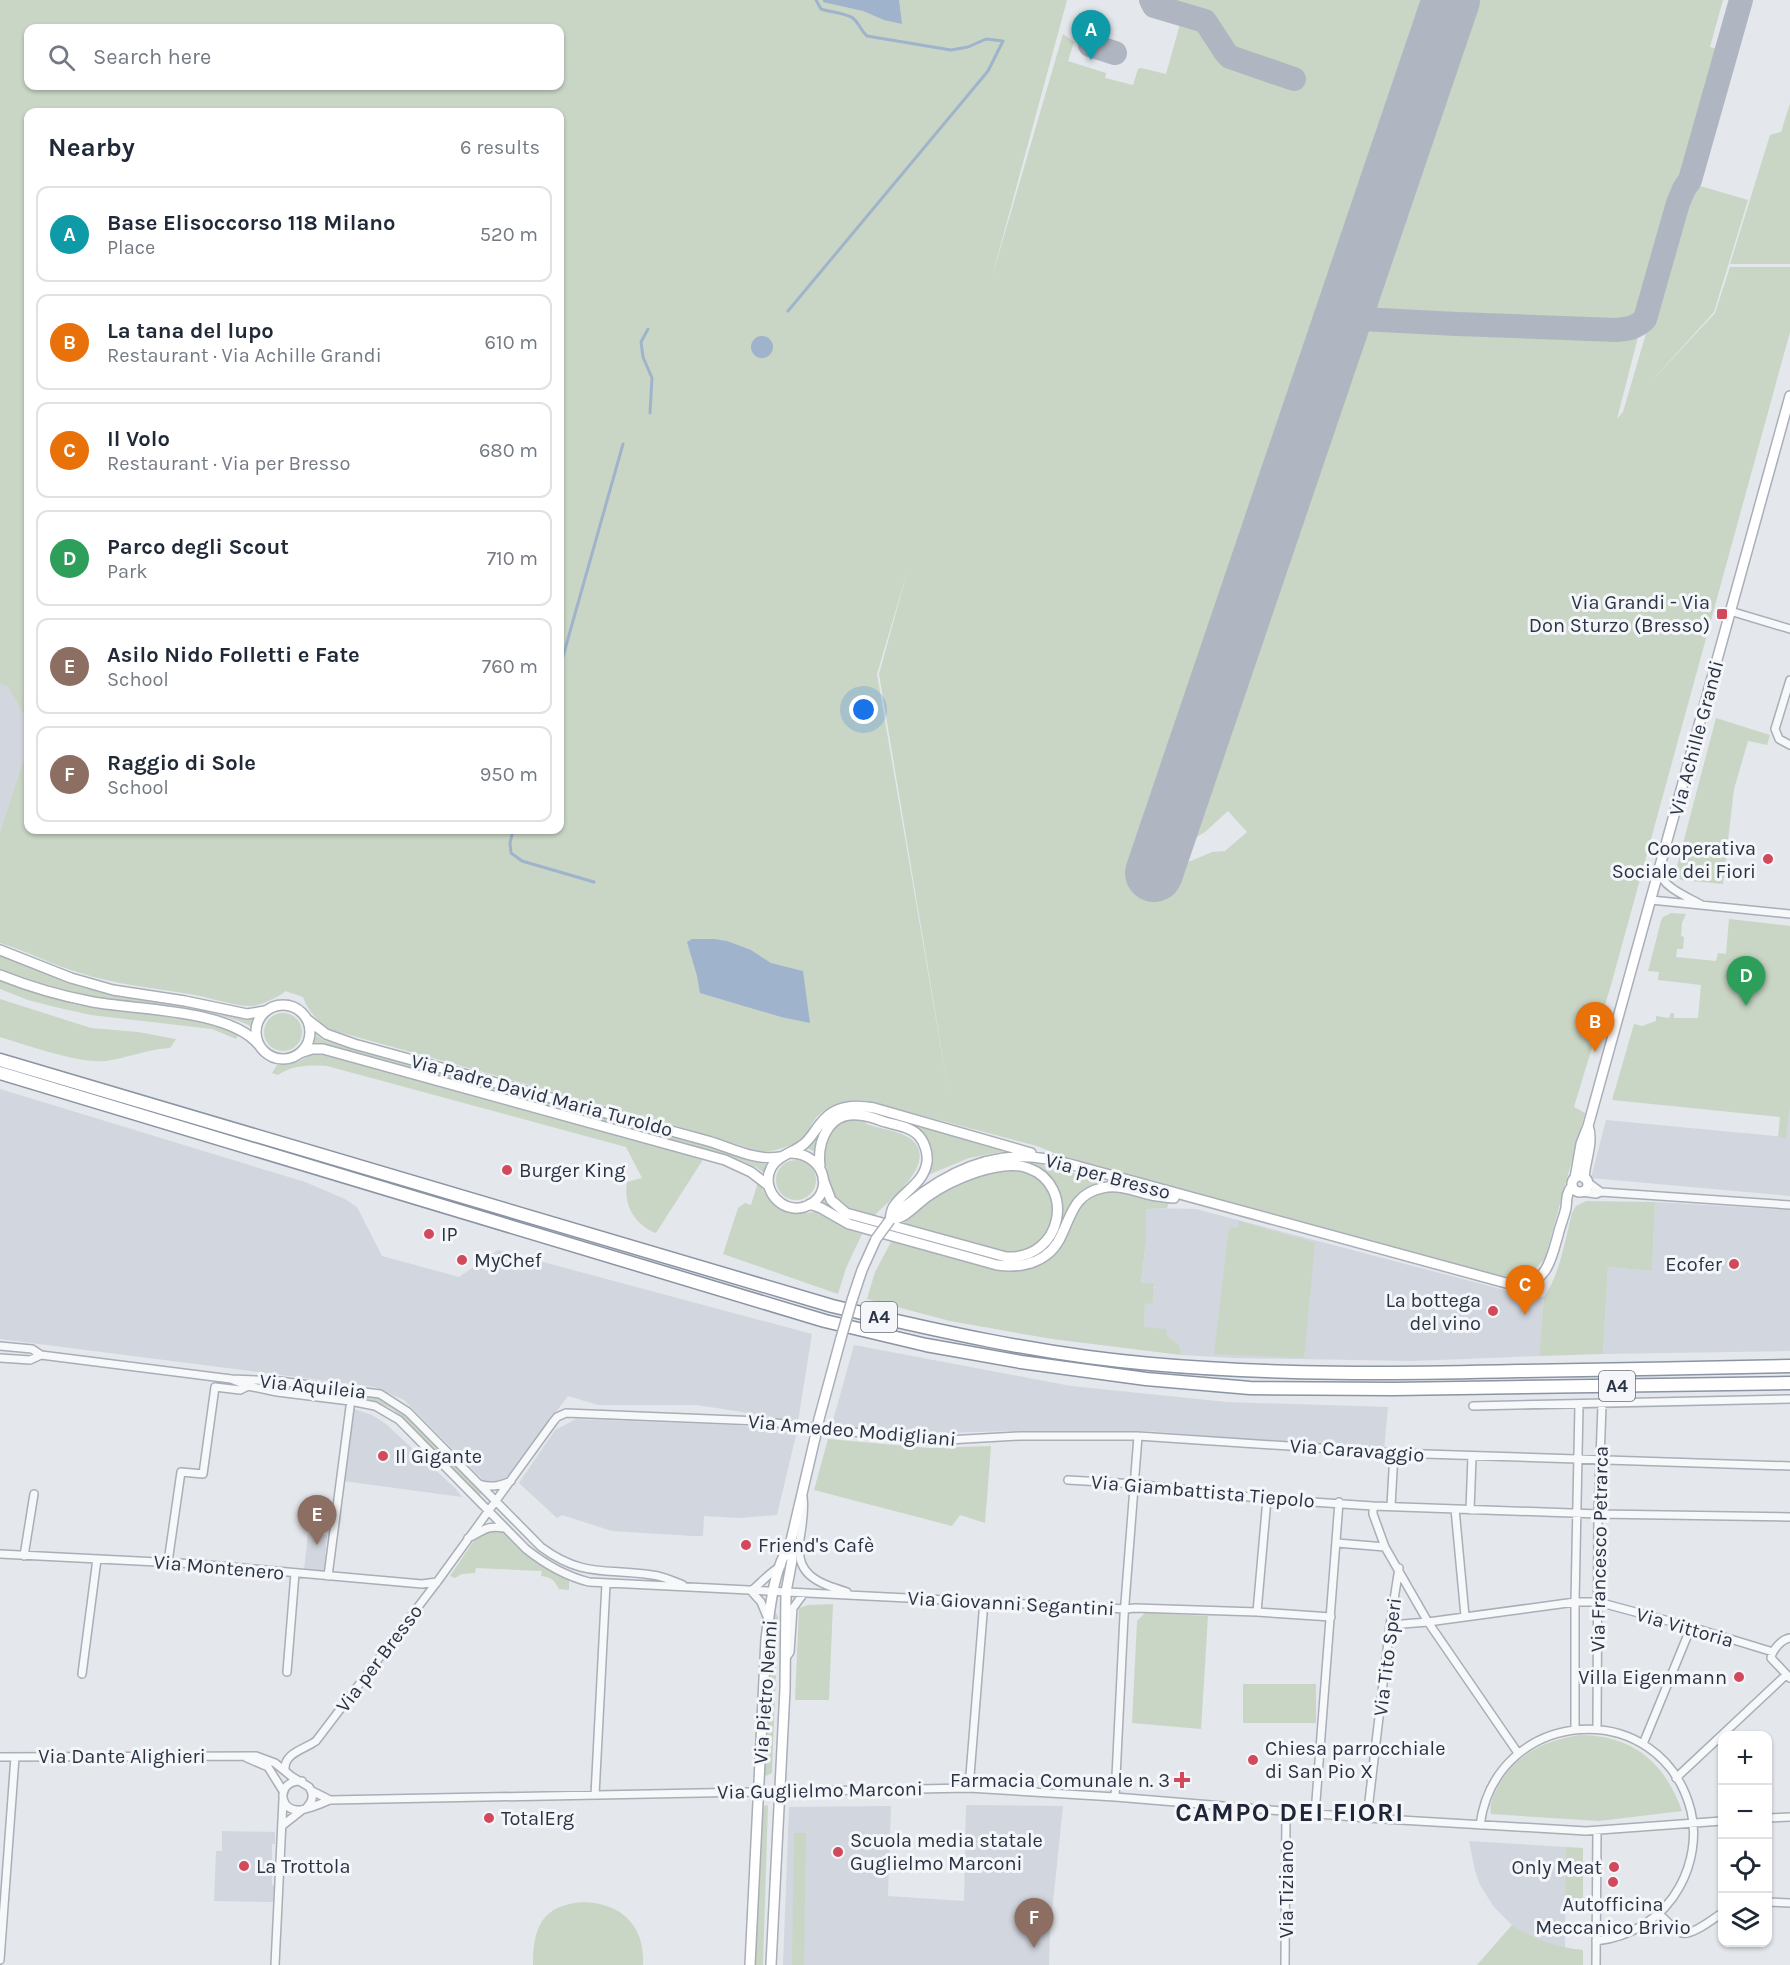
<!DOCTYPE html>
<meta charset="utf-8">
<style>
:root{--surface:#fff;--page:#f6f6f7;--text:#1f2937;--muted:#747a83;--line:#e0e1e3;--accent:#2563eb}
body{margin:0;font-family:Karla,sans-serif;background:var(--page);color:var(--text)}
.controls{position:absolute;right:18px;bottom:18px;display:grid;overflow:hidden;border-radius:12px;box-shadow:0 2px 4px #0004}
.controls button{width:54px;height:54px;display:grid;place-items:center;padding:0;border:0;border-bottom:2px solid var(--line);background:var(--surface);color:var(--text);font:30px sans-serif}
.you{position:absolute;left:864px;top:710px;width:21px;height:21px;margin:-15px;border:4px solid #fff;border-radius:50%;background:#1a73e8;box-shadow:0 0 0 9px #1a73e833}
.badge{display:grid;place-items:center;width:39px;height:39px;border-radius:50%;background:var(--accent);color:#fff;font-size:20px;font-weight:700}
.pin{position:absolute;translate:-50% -50px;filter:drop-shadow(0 2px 3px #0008)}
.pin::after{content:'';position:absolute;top:32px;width:21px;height:18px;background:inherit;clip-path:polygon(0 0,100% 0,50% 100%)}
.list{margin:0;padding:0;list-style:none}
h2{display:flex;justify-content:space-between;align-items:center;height:78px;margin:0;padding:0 24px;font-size:26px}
h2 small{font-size:20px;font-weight:400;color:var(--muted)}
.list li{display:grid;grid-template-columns:39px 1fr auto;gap:18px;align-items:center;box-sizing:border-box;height:96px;margin:0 12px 12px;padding:0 12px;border:2px solid var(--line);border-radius:12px}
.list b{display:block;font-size:22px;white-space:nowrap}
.list p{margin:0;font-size:20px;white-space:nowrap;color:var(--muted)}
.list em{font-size:20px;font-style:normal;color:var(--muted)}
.icon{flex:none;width:33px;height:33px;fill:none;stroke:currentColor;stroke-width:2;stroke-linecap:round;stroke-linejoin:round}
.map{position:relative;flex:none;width:1790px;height:1965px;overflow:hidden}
.search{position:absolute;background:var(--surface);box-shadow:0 2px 4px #0004;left:24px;top:24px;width:540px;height:66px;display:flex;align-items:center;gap:15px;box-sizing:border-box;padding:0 21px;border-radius:12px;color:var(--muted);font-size:22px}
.panel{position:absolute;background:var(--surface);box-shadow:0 2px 4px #0004;left:24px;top:108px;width:540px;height:726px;border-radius:12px}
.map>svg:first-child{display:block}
</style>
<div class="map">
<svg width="1790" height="1965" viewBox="0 0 1790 1965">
<rect width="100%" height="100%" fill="#e4e7ec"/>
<path fill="#d2d6de" d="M0 683 8 687 25 717 27 741 23 761 0 832Z
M0 1089 305 1182 345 1199 357 1207 382 1256 459 1277 498 1250 812 1334 798 1421 697 1405H598L568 1396 507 1477 499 1482 487 1484 404 1400 374 1387 0 1339Z
M1790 1107V1196L1591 1178 1606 1120 1786 1137Z
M1655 1202 1790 1210V1351L1603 1354 1608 1267 1652 1271Z
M1146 1208 1196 1209 1516 1293 1544 1297 1539 1356 1413 1361 1234 1358 1181 1355 1180 1346 1167 1335 1144 1328 1145 1303 1155 1287 1154 1284H1141L1146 1241Z
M854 1345 1071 1386 1227 1402 1388 1407 1384 1450 1147 1431H1009L914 1434 832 1424Z
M354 1409 372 1415 386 1424 456 1489 462 1497 343 1481Z
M576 1419 733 1425 797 1431 777 1515 739 1518 704 1516 703 1536H693L612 1531 562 1515 557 1518 519 1483 555 1430Z
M308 1533 327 1535 324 1572 304 1570Z
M966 1805 1063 1806 1050 1931 1049 1965H783L789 1807 891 1806 888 1896 964 1901Z
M222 1831 275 1832V1844H272V1885H275L274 1902 214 1901 216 1851H222Z
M1469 1841 1566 1847 1565 1948 1544 1942 1522 1932 1512 1925 1494 1907 1480 1885 1475 1871Z"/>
<path fill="#c9d6c5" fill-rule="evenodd" d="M0 0H1067L992 277 1063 34 1074 42 1068 61 1106 73 1105 78 1133 85 1138 69 1141 68 1166 74 1180 24 1185 20 1188 10 1163 2 1164 0H1430L1138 859 1136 867 1174 880 1179 866 1212 852 1225 851 1247 832 1228 811 1205 832 1187 843 1362 325 1638 337 1617 419 1623 412 1690 183 1748 200 1714 312 1648 385 1715 313 1730 267H1790V332L1611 985 1574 1107 1585 1113 1545 1258C1527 1280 1522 1279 1495 1276L1062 1156 1037 1146 864 1100C845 1099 824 1105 813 1122 809 1129 806 1137 799 1141 789 1147 774 1151 762 1152L674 1125 335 1031C322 1027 307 1010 303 997L285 991C282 996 260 1005 253 1006 236 1007 212 998 195 995 155 988 116 985 77 972 51 964 26 951 0 943V832L23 761 27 741 25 717 8 687 0 683ZM28 28H560V86H28ZM28 112H560V830H28ZM908 569 879 674 950 1101 877 674Z
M1473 0H1723L1710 47 1719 49 1641 317 1633 323 1592 326 1410 318V314L1367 311Z
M1790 103V264H1730L1770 135 1781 132Z
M1716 718 1770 735 1767 745 1748 741 1734 789 1723 884 1681 880 1676 870Z
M1671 913 1686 914 1682 923 1681 936 1684 937 1683 949H1677L1676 957 1716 961 1718 953 1726 954 1729 919 1790 926V1107L1786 1138 1778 1137 1780 1117 1612 1100 1634 1024 1642 1026 1656 1021V1016L1669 1018 1671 1013H1674V1018H1698L1701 985 1658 980 1659 972 1648 971 1661 921 1663 917Z
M0 955 80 987 124 997 183 1005 243 1018 255 1019 252 1027C211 1005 140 1006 93 998 61 993 30 982 0 970Z
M0 979 23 988 75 1005 187 1019 239 1033 236 1039 212 1029 91 1015 55 1007 28 1000 0 989Z
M0 999 91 1028 138 1032 176 1039 170 1048C148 1049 128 1058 106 1061 79 1064 27 1045 0 1037Z
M264 1032a19 19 0 1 1 38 0a19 19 0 1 1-38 0Z
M316 1035 323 1040 334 1043 701 1143 752 1162 766 1164 764 1173 756 1167 738 1159 680 1142 337 1048 314 1045Z
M312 1055H323L704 1158 656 1233C635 1225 623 1205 627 1182L642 1178 626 1147 327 1066C309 1065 293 1065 278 1075L272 1073 277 1065 295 1063Z
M851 1108 869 1109 881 1112 1011 1150 969 1158 928 1175C932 1162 934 1148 925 1136 917 1125 901 1120 889 1117 880 1114 871 1111 862 1110 836 1108 818 1129 817 1153L805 1147C826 1131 821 1118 851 1108Z
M850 1119 864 1120 867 1124C880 1129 896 1130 908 1137 943 1160 890 1199 874 1216 861 1212 851 1213 840 1203 830 1194 831 1185 828 1173 827 1168 825 1164 824 1159 819 1140 833 1127 850 1119Z
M776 1180a20 20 0 1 1 40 0a20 20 0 1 1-40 0Z
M1034 1163 1112 1183 1069 1207 1053 1243 1035 1258 1007 1263 848 1221 818 1205 825 1196 833 1207 844 1216 1003 1261C1011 1261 1019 1261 1027 1259 1047 1252 1066 1229 1061 1207 1058 1190 1047 1175 1034 1163Z
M1007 1169 1023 1171 1036 1176 1047 1188 1052 1198 1054 1214 1051 1228 1034 1248 1011 1254 914 1229 915 1227 904 1223C930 1192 968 1177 1007 1169Z
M758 1182 767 1197 779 1209 795 1214 816 1212 849 1228V1230L862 1234 846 1268 838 1294 723 1254 738 1208 745 1203 751 1205Z
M1110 1190 1142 1195 1169 1202 1167 1208 1146 1209V1241L1141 1283 1155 1284 1153 1291V1303L1145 1304 1144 1327 1166 1329 1167 1335 1180 1346 1181 1355 1052 1339 950 1321 867 1299 875 1272 891 1242 904 1243 996 1268 1007 1270 1027 1269 1038 1264 1076 1210 1088 1198Z
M1586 1201 1655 1202 1652 1271 1608 1267 1603 1354 1539 1356 1544 1297C1560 1274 1565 1240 1572 1213L1576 1206Z
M1239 1221 1315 1243 1304 1358 1214 1354 1229 1227 1238 1228Z
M282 1384 361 1393 380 1399 394 1406 408 1417 482 1493 479 1495 394 1410C360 1392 320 1392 282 1388Z
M828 1439 929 1448 991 1446 985 1523 960 1515 952 1526 814 1490Z
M485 1530H500L505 1533 540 1565 569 1580V1590L559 1589C554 1580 551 1577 541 1576L542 1571 476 1568 475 1573 462 1574 455 1578 450 1576 477 1536Z
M833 1604 829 1700H795L799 1608 808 1605Z
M776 1613 778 1617 772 1773 766 1776 763 1772 770 1630 772 1616Z
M1145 1613 1208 1616 1201 1729 1132 1723 1137 1621Z
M1243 1684H1316V1723H1243Z
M1580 1735C1633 1735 1665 1763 1682 1811L1599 1821 1491 1814C1489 1804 1493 1797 1497 1788 1514 1755 1545 1740 1580 1735Z
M768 1805 763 1965H756L754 1953 762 1815 764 1806Z
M794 1833H806L804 1965H792Z
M1566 1847 1583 1848V1906H1565Z
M583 1902C622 1903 645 1926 643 1965H533C533 1927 542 1905 583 1902Z
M1512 1925C1535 1940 1556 1947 1583 1950V1965H1477Z"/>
<path fill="#9fb4cc" d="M823 0H899L902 24 884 20 863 11 823 2Z
M751 347a11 11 0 1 1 22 0a11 11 0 1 1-22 0Z
M692 939H714L727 941 751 950 771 963 803 971 810 1023 781 1017 700 993 697 976 687 942Z"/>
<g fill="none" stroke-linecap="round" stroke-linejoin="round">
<path stroke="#9fb4cc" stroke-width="3" d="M788 311 988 71 1003 41 986 39 968 47 951 50 867 36C860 30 858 20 851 17 844 13 830 12 821 9L816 0
M648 329 641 342 643 357 652 378 650 413
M560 667 623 444
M513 830 510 843 511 853 522 861 594 882"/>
<path stroke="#b0b6c1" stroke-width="24" d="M1151 0 1154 6 1205 21 1226 53 1230 57 1294 79
M1090 45 1115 53
M1343 318 1457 324 1616 330C1628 329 1636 328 1645 319L1678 203 1684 189 1690 180 1741 0"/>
<path stroke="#b0b6c1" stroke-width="58" d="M1154 873 1451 0"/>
<g stroke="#a9aeb7" stroke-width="10">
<path id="street" d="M1730 611 1790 629
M1790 680 1775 729 1779 739 1790 745
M1659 871C1663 888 1688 897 1702 905
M1651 900 1790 914
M1586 1181 1601 1192
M1582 1192 1596 1194 1601 1192 1790 1205
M0 1346 32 1349 41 1355 231 1379 279 1381 380 1394 408 1412 541 1547C583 1578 606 1568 652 1575 663 1576 673 1581 683 1585
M0 1358 30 1360 41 1355
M231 1379 248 1386 277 1392 350 1401 375 1406 399 1420 526 1549C546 1565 565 1576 589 1582L1126 1609 1135 1608 1257 1612 1331 1617
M1473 1406 1790 1399
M1068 1480 1136 1484 1267 1499 1373 1506 1598 1514 1790 1517
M479 1484C491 1488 500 1486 511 1481
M803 1497C805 1512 802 1524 800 1539 794 1575 818 1583 847 1592
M1373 1506V1514L1385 1547 1428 1622 1518 1753
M1391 1506 1394 1453
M1455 1509 1465 1616
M1470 1510 1472 1457
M468 1538C485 1531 484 1525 504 1528
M1337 1543 1385 1547
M0 1554 197 1564 422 1584 437 1582
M24 1556 34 1494
M168 1562 181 1472 203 1474 215 1387 240 1390 248 1386
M328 1576 350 1407
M751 1591C761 1583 770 1572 781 1566
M751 1591 761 1602 768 1619
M1257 1612 1267 1499
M1390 1625 1428 1622 1575 1602H1598L1691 1627 1773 1652
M1790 1638C1782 1639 1772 1650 1771 1658L1790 1678
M788 1655 790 1652 793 1608 804 1593
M287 1672 295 1573
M82 1674 97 1559
M1575 1729V1602L1579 1405
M1597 1729 1598 1514 1602 1405
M1643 1744 1691 1627
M0 1757 256 1756 275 1763 291 1776 309 1787C314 1794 313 1801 307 1807
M247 1758 268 1767 283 1791
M285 1769C284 1753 305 1749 316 1741L437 1582 553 1422 557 1417 566 1413 759 1421 930 1441 1020 1436H1138L1394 1453 1790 1466
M1676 1778 1786 1675
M302 1781C278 1779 277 1809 297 1810 305 1811 322 1803 330 1800L969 1788 1115 1797 1367 1818 1586 1831 1722 1821
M969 1788 984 1601
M312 1791 330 1800
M595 1795 606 1584
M1115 1797 1124 1616 1138 1436
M1315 1814 1339 1502
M1367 1818 1390 1625 1399 1568
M1768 1818 1790 1817
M283 1825 302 1810
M1480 1825C1496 1706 1661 1694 1691 1811 1697 1836 1692 1864 1680 1886 1663 1918 1631 1937 1596 1941
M1768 1902 1790 1903
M1659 1914C1666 1919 1674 1931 1682 1933 1692 1936 1714 1918 1722 1913
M0 1960 15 1757
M275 1965 283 1800
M1285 1965 1286 1812
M1596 1965 1597 1831"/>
</g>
<g stroke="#a9aeb7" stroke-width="12">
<path id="secondary" d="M0 950 71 978 113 990 185 1001 247 1014 265 1011
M0 975C30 987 61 996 93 1002 137 1010 230 1009 259 1045
M256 1032a27 27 0 1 1 54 0a27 27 0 1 1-54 0Z
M308 1020 326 1034 354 1044 708 1141C732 1148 755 1161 780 1157
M300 1053 312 1049H323L725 1160 751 1172 769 1186
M791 1153C827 1154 836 1197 804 1207 782 1214 760 1189 771 1168 778 1155 793 1153 804 1144 811 1138 815 1130 821 1123 834 1105 854 1104 874 1108L1031 1153
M820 1166C817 1141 829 1112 858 1115 867 1115 877 1119 885 1122 897 1125 911 1127 919 1136 925 1143 928 1154 927 1162 924 1183 904 1191 894 1206 891 1210 891 1215 890 1220
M1572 1184a8 8 0 1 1 16 0a8 8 0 1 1-16 0Z
M1575 1178 1581 1144 1588 1126 1790 396
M1584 1178C1585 1161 1594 1141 1588 1126
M823 1179 831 1200 846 1213 1006 1257C1063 1260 1076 1185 1028 1168 1000 1158 951 1180 928 1196 915 1205 907 1218 890 1220
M810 1204 821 1208 849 1224 997 1265C1024 1269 1051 1261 1062 1234 1072 1213 1075 1194 1102 1188 1119 1184 1135 1191 1151 1195 1159 1197 1167 1197 1174 1198
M890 1220C928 1184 976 1154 1030 1157 1050 1158 1069 1164 1088 1169L1517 1286C1547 1283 1551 1260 1558 1235 1560 1226 1564 1217 1566 1208 1567 1199 1566 1194 1572 1186
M852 1300 862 1270 876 1239
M819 1419 841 1338
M750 1965 766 1639C770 1610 773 1569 790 1545
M771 1965 785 1689 786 1592 792 1560 790 1545 815 1438"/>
</g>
<g stroke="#8b94a3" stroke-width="15">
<path id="highway" d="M0 1060 832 1306C938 1331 1043 1355 1151 1364 1274 1375 1396 1374 1519 1371 1609 1370 1700 1368 1790 1366
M0 1073 825 1321 926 1345 1021 1362 1146 1379 1250 1388 1394 1389 1790 1383"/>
</g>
<use href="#street" stroke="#f7f8fa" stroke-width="7"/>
<use href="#secondary" stroke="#fff" stroke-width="9"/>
<use href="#highway" stroke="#fff" stroke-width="12"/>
<g stroke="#a9aeb7" stroke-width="12" stroke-linecap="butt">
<path id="secondary-bridge" d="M876 1239 890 1220
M841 1338 852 1300
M815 1438 819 1419"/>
</g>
<use href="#secondary-bridge" stroke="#fff" stroke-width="9"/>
</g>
<g fill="#d1495b" stroke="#f4f6f9" stroke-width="2">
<rect x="1716" y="608" width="12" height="12" rx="3"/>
<circle cx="1768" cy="859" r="6"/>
<circle cx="507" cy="1170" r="6"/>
<circle cx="429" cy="1234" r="6"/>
<circle cx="462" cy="1260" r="6"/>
<circle cx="1734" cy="1264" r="6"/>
<circle cx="1493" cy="1311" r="6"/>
<circle cx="383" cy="1456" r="6"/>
<circle cx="746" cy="1545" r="6"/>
<circle cx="1739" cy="1677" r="6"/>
<circle cx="1253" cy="1760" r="6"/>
<path d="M1179 1771h6v6h6v6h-6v6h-6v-6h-6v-6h6z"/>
<circle cx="489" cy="1818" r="6"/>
<circle cx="838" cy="1852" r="6"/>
<circle cx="244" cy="1866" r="6"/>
<circle cx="1614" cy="1867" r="6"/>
<circle cx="1613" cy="1882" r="6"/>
</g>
<g text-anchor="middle" stroke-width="6" stroke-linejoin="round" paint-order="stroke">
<g fill="#f4f6f9" stroke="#676e7b" stroke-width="1.5">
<rect x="861" y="1302" width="36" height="30" rx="4.5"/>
<rect x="1599" y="1371" width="36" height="30" rx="4.5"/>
</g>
<g font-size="18" font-weight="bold" fill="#2b3445">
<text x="879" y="1323">A4</text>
<text x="1617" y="1392">A4</text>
</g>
<g font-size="20" fill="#2b3445" stroke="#f4f6f9" text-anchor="start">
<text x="1710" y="609" text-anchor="end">Via Grandi - Via<tspan x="1710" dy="23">Don Sturzo (Bresso)</tspan></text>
<text x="1756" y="855" text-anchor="end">Cooperativa<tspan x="1756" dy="23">Sociale dei Fiori</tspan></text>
<text x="519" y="1177">Burger King</text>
<text x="441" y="1241">IP</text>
<text x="474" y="1267">MyChef</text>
<text x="1722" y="1271" text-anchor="end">Ecofer</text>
<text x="1481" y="1307" text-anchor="end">La bottega<tspan x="1481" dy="23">del vino</tspan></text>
<text x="395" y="1463">Il Gigante</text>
<text x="758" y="1552">Friend's Cafè</text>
<text x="1727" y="1684" text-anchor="end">Villa Eigenmann</text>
<text x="1265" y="1755">Chiesa parrocchiale<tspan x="1265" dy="23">di San Pio X</tspan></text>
<text x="1170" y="1787" text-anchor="end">Farmacia Comunale n. 3</text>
<text x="501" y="1825">TotalErg</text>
<text x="850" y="1847">Scuola media statale<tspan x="850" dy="23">Guglielmo Marconi</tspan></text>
<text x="256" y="1873">La Trottola</text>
<text x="1602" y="1874" text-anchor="end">Only Meat</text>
<text x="1613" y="1911" text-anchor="middle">Autofficina<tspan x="1613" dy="23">Meccanico Brivio</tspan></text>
</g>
<g font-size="20" fill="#2b3445" stroke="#f4f6f9">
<text transform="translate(1696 738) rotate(-75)" y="7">Via Achille Grandi</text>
<text transform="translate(542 1095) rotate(15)" y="7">Via Padre David Maria Turoldo</text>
<text transform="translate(1108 1176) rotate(15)" y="7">Via per Bresso</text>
<text transform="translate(313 1386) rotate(6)" y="7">Via Aquileia</text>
<text transform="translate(852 1430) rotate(5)" y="7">Via Amedeo Modigliani</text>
<text transform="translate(1357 1450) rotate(4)" y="7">Via Caravaggio</text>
<text transform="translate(1203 1491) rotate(5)" y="7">Via Giambattista Tiepolo</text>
<text transform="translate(1599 1549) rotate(-89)" y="7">Via Francesco Petrarca</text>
<text transform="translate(219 1567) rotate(5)" y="7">Via Montenero</text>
<text transform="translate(1011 1603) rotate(3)" y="7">Via Giovanni Segantini</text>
<text transform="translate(1685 1627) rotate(16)" y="7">Via Vittoria</text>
<text transform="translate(1387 1657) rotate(-83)" y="7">Via Tito Speri</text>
<text transform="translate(379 1658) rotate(-53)" y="7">Via per Bresso</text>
<text transform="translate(765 1692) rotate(-86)" y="7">Via Pietro Nenni</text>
<text x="122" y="1763">Via Dante Alighieri</text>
<text transform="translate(820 1790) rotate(-1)" y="7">Via Guglielmo Marconi</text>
<text transform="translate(1286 1889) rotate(-90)" y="7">Via Tiziano</text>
</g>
<g font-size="26" font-weight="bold" letter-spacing="1.5" fill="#1d2536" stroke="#f4f6f9">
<text x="1290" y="1821">CAMPO DEI FIORI</text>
</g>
</g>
</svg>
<div class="controls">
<button>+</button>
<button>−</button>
<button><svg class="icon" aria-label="locate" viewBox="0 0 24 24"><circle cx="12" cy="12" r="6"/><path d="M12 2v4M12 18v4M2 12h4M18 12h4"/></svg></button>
<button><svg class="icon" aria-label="layers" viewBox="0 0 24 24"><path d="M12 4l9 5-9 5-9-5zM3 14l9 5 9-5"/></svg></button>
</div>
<div class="you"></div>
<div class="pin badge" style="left:1091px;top:60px;background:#0f9aa8">A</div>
<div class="pin badge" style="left:1595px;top:1052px;background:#e8710a">B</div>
<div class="pin badge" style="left:1525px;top:1315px;background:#e8710a">C</div>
<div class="pin badge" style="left:1746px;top:1006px;background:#2e9e5b">D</div>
<div class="pin badge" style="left:317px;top:1545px;background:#8d6e63">E</div>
<div class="pin badge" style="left:1034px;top:1948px;background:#8d6e63">F</div>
<div class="search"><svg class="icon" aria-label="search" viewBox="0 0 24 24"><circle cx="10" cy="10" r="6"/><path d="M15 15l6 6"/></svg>Search here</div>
<section class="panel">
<h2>Nearby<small>6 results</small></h2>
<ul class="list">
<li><span class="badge" style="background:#0f9aa8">A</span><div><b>Base Elisoccorso 118 Milano</b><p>Place</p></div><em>520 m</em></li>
<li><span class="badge" style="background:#e8710a">B</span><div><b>La tana del lupo</b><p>Restaurant · Via Achille Grandi</p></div><em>610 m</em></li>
<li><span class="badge" style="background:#e8710a">C</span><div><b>Il Volo</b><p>Restaurant · Via per Bresso</p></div><em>680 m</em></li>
<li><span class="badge" style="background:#2e9e5b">D</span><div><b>Parco degli Scout</b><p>Park</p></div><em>710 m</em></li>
<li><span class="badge" style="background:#8d6e63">E</span><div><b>Asilo Nido Folletti e Fate</b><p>School</p></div><em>760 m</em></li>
<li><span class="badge" style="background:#8d6e63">F</span><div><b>Raggio di Sole</b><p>School</p></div><em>950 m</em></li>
</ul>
</section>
</div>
